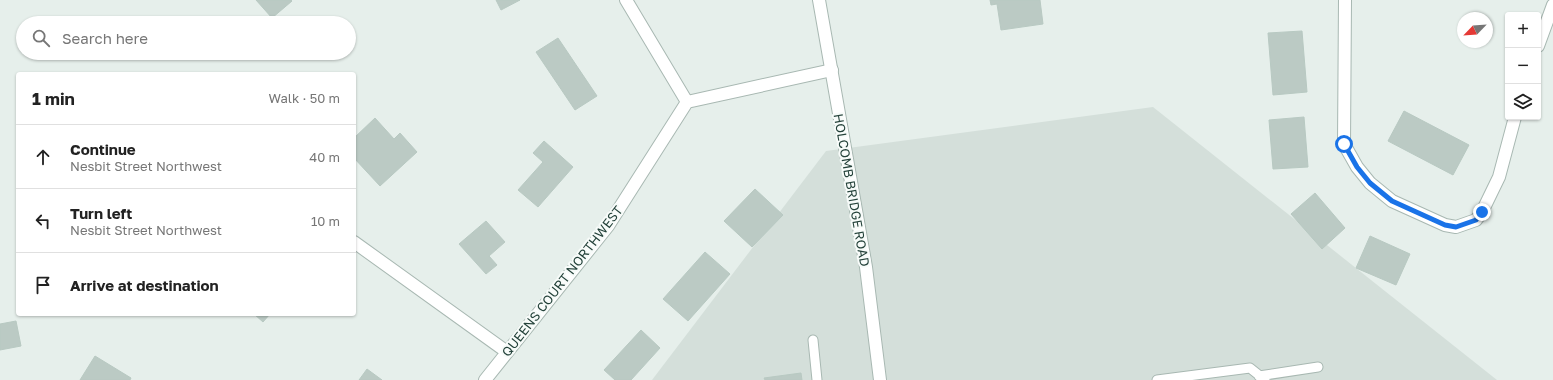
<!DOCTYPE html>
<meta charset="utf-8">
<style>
:root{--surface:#fff;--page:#f2f2f2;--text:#222;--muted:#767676;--line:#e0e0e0}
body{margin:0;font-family:"Golos Text",sans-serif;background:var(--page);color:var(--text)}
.controls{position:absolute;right:12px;top:12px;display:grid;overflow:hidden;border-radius:4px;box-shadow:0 1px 3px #0004}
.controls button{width:36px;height:36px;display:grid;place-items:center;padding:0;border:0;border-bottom:1px solid var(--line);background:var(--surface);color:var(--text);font:20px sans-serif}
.compass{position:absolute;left:1457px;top:12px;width:36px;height:36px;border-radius:50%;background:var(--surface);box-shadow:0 1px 3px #0004;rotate:245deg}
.stop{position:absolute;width:12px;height:12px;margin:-9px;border:3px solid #1a73e8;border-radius:50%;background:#fff}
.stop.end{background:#1a73e8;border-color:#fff;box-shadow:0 1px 4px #0008}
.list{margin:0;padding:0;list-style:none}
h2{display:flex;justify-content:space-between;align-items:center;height:52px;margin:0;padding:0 16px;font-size:17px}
h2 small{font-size:13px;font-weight:400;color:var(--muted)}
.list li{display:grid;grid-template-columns:26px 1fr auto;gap:12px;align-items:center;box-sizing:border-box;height:64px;padding:0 16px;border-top:1px solid var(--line)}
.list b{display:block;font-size:15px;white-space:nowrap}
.list p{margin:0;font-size:13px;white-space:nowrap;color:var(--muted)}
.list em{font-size:13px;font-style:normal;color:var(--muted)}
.icon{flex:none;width:22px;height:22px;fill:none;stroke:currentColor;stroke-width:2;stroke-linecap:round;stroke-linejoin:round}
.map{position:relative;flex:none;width:1553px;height:380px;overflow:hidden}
.search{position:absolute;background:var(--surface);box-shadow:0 1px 3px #0004;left:16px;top:16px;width:340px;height:44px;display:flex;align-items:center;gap:10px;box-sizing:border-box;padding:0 14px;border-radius:22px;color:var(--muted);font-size:15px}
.panel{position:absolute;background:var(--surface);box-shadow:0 1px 3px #0004;left:16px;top:72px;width:340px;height:244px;border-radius:4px}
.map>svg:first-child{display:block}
</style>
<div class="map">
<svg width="1553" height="380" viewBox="0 0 1553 380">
<rect width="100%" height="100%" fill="#e6efeb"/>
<path fill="#d4dfda" d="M1153 107 1497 380H652L826 151Z"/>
<path fill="#bbcac4" stroke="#b8c9c2" d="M256 0H291L292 1 272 18Z
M496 0H520L501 10Z
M990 0H1040L1043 24 1001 30 997 4 991 5Z
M1302 31 1307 92 1273 95 1268 33Z
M558 38 597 96 575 110 536 52Z
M1404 111 1469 145 1453 175 1388 141Z
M1304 117 1308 167 1273 169 1269 120Z
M375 118 394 139 400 133 417 152 380 186 354 158V138Z
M544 141 573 167 538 207 518 190 543 162 533 153Z
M755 189 783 215 752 247 724 221Z
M1315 193 1345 228 1322 249 1291 214Z
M486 221 505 242 489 256 497 265 486 274 459 244Z
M1370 236 1410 254 1396 285 1356 268Z
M705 252 730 274 688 321 663 299Z
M254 314H270L263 322Z
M16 321 21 346 0 350V324Z
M641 330 660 348 631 380H615L604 370Z
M95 356 131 378 130 380H80Z
M367 369 382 380H359Z
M801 373 802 380H765L764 378Z"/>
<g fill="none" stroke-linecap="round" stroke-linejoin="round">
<g stroke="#a8b8b2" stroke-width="11">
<path id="service" d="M813 340 817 380
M1259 376 1318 367
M1157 380 1250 368 1265 380"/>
</g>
<g stroke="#a8b8b2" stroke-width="14">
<path id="minor" d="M626 0 687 102
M1345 0 1344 144 1357 167 1370 183 1392 201 1445 225 1456 227 1476 220 1482 212 1499 177 1515 117
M1538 46 1553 5
M354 242 507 352
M485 380 608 226 687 102 832 70"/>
</g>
<g stroke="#a8b8b2" stroke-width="14">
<path id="tertiary" d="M819 0 866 267 880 380"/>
</g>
<use href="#service" stroke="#fff" stroke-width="9"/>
<use href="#minor" stroke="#fff" stroke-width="12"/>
<use href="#tertiary" stroke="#fff" stroke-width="12"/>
</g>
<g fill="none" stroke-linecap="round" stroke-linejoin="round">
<path stroke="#1a73e8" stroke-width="5" d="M1344 144 1357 167 1370 183 1392 201 1445 225 1456 227 1476 220 1482 212"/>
</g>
<g text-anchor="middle" stroke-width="4" stroke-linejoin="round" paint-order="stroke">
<g font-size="13" fill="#24423a" stroke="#f7fbf9">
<text transform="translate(852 190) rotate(80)" y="5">HOLCOMB BRIDGE ROAD</text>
<text transform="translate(562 281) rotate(-52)" y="5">QUEENS COURT NORTHWEST</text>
</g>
</g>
</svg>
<div class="controls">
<button>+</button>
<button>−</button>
<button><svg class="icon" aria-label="layers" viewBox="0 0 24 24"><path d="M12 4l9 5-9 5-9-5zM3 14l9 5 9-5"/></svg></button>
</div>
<svg class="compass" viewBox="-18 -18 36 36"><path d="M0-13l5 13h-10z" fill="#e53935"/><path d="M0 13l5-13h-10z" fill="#767676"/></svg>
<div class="stop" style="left:1344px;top:144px"></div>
<div class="stop end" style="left:1482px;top:212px"></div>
<div class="search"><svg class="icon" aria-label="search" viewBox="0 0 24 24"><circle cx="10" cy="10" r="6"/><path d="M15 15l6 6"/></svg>Search here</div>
<section class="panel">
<h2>1 min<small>Walk · 50 m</small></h2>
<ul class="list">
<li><svg class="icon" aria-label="ahead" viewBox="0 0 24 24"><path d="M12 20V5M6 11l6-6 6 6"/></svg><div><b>Continue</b><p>Nesbit Street Northwest</p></div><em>40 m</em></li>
<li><svg class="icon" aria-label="left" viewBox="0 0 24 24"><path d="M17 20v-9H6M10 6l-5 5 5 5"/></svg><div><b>Turn left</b><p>Nesbit Street Northwest</p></div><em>10 m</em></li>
<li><svg class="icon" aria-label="arrive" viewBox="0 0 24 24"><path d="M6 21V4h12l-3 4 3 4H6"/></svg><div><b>Arrive at destination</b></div></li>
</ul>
</section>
</div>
